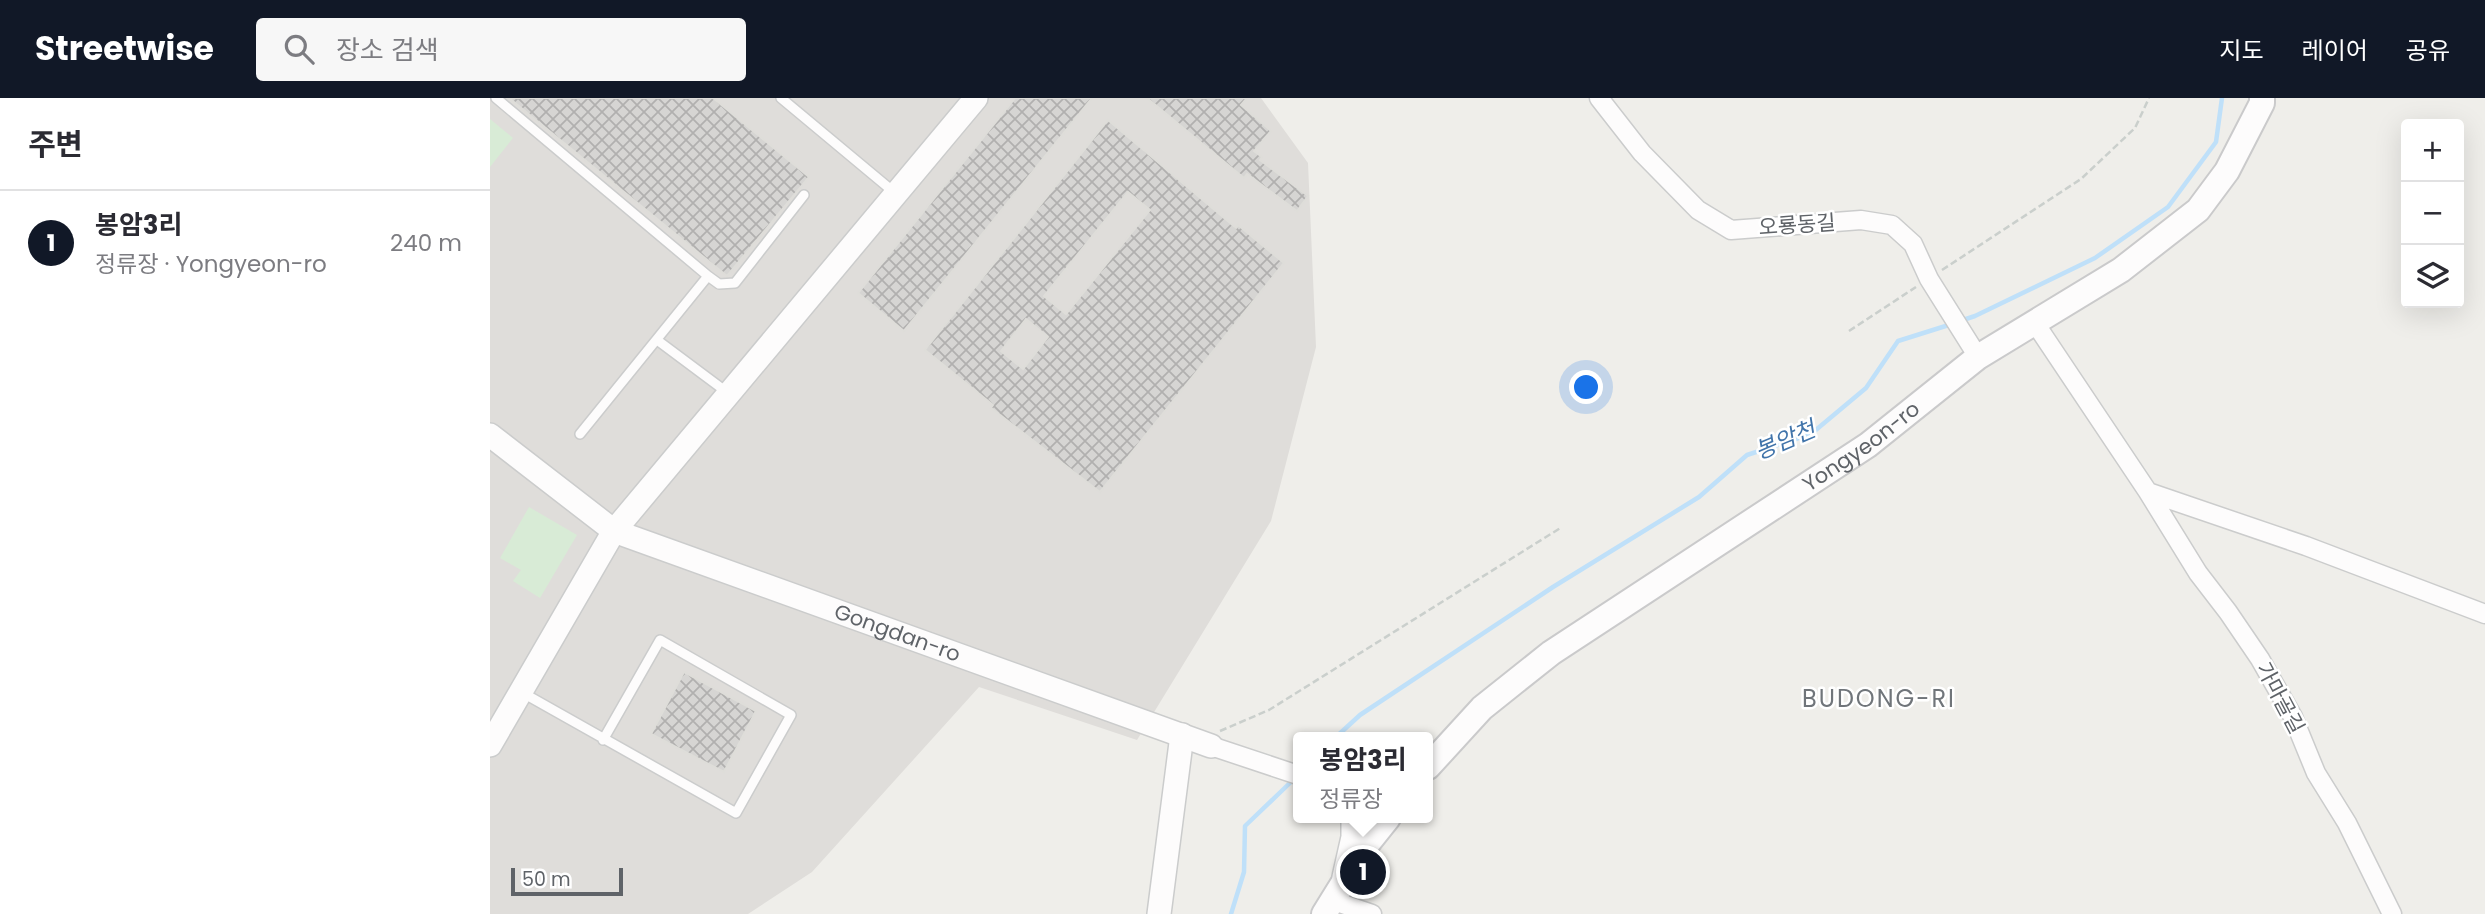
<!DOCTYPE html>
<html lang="ko">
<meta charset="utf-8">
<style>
:root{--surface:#fff;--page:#f7f7f7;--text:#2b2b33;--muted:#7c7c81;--line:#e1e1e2;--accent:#111827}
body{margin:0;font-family:Poppins,"Noto Sans KR",sans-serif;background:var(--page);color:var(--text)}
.controls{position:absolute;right:21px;top:21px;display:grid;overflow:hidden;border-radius:7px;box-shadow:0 7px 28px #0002}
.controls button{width:63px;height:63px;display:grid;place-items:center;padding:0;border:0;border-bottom:2px solid var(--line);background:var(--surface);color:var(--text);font:35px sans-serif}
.scale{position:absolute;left:21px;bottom:18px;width:112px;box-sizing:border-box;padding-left:7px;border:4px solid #5f6368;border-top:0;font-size:19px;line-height:24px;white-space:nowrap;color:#5f6368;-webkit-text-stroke:5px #fff;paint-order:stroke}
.you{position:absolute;left:1097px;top:290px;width:24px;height:24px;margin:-18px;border:5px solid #fff;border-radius:50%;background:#1a73e8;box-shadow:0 0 0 10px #1a73e833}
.badge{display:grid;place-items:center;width:46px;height:46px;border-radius:50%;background:var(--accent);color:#fff;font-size:23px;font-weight:700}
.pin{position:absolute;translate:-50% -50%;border:4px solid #fff;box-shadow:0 2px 7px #0006}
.popup{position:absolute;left:803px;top:634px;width:140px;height:91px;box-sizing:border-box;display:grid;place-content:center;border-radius:7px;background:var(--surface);filter:drop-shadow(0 2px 5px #0005);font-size:23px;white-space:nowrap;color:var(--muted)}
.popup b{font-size:26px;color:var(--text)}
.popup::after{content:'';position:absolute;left:50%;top:100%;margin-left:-14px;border:14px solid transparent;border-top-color:var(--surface)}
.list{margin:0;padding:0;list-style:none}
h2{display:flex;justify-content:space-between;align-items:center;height:91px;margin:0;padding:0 28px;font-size:30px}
h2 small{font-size:23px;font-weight:400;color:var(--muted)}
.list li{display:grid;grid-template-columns:46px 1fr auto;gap:21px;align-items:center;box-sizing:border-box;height:105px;padding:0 28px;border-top:2px solid var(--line)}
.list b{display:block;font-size:26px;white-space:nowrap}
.list p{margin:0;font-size:23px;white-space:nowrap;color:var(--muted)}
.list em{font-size:23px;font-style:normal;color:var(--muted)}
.icon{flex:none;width:38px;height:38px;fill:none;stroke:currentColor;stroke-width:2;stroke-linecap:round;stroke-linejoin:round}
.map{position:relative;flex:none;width:1995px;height:816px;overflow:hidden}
header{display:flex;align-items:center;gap:42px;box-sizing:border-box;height:98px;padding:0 35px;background:var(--accent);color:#fff}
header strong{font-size:33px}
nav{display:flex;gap:38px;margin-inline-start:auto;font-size:24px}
.search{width:490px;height:63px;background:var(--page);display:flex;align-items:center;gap:18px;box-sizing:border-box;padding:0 24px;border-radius:7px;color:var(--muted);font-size:26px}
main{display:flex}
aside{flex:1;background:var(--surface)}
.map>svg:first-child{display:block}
</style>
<header>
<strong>Streetwise</strong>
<div class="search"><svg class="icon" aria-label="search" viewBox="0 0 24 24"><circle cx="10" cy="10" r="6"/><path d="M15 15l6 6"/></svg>장소 검색</div>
<nav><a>지도</a><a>레이어</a><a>공유</a></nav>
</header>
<main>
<aside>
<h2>주변<small></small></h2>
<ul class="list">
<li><span class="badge">1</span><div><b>봉암3리</b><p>정류장 · Yongyeon-ro</p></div><em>240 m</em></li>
</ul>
</aside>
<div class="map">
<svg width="1995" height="816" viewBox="0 0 1995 816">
<defs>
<pattern id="building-cross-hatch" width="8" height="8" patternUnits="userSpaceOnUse" patternTransform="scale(1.75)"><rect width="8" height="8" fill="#d6d5d3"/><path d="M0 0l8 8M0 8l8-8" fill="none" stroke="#b1b0af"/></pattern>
</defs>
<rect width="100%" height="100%" fill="#efeeea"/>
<path fill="#dfddda" d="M0 0H771L818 65 826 249 781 423 647 642 489 589 322 774 258 816H0Z"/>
<path fill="#d8ebd6" d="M0 21 23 40 0 69Z
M39 409 87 437 50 500 23 483 31 472 10 460Z"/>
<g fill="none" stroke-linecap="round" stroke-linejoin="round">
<path stroke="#bfe0f9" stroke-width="4.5" d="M1470 223 1485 218 1605 160 1678 109 1726 44 1732 0
M846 639 870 617 1063 489 1209 399 1257 357 1321 336 1376 290 1408 243 1462 226
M741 816 754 774 755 728 803 682"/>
</g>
<path fill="url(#building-cross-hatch)" stroke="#deddd9" stroke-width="2" fill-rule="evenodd" d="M19 0H223L319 79 237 178Z
M525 0H602L414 233 368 195Z
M657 0H757L751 7 781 33 764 53 772 59 770 62 818 98 807 113 757 76 754 80Z
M618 22 746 130 748 127 794 165 610 394 501 310 503 307 435 252ZM638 94 660 112 576 216 554 198ZM536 221 558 239 533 271 511 253Z
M194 574 266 613 234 674 161 636Z"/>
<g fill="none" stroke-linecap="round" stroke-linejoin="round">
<g stroke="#cbcccc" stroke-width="12">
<path id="service" d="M6 0 218 178 90 336
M291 0 405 95
M218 178 229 186 245 185 314 97
M167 242 238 295
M33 595 246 715 301 617 170 542 113 642"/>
</g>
<g stroke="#cbcccc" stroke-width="21">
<path id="minor" d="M1109 0 1152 55 1208 112 1241 132 1371 122 1402 127 1423 146 1439 181 1488 259
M1545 225 1658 394 1816 448 1995 516
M1658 394 1708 475 1738 514 1770 561 1803 619 1826 675 1857 725 1902 816
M721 648 808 677
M841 802 882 816"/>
</g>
<g stroke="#cbcccc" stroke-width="26">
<g id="tertiary">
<path id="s1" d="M0 337 124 433 721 648"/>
<path d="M0 647 124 433 486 0"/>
<path d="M854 779 863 739V720"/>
<path d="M669 816 692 637"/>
</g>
</g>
<g stroke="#cacacb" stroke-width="28">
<g id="secondary">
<path id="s2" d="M938 669 992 610 1061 555 1378 347 1488 259 1631 172 1708 112 1737 73 1772 5V0"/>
<path d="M834 816 878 745 898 720"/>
</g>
</g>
<path stroke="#cacfcc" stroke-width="2.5" stroke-dasharray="7 3.5" stroke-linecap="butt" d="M1452 172 1591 81 1645 30 1659 0
M1359 233 1426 189
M730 633 779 612 1072 429"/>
<use href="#service" stroke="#fdfcfc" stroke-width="9"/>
<use href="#minor" stroke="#fdfcfc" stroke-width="18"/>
<use href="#tertiary" stroke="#fdfcfc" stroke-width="23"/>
<use href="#secondary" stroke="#fdfcfc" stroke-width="24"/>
</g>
<g text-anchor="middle" stroke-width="5" stroke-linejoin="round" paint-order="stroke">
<g font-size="21" fill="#5f6368" stroke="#fff">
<text transform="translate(1307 127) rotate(-4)" y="7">오룡동길</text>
<text dy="7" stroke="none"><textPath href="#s2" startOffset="541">Yongyeon-ro</textPath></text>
<text dy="7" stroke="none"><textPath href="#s1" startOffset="458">Gongdan-ro</textPath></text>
<text transform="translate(1790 600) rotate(62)" y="7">가마골길</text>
</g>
<g font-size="23" font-style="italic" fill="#4174aa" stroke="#fff">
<text transform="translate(1295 342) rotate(-23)" y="8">봉암천</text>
</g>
<g font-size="24" letter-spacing="2" fill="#70757a" stroke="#fff">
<text x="1389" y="609">BUDONG-RI</text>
</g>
</g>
</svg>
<div class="controls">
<button>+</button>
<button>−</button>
<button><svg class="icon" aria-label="layers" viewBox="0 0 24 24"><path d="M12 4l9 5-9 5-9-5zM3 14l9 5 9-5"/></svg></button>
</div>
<div class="scale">50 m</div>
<div class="you"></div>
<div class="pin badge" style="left:873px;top:774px">1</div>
<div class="popup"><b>봉암3리</b>정류장</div>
</div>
</main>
